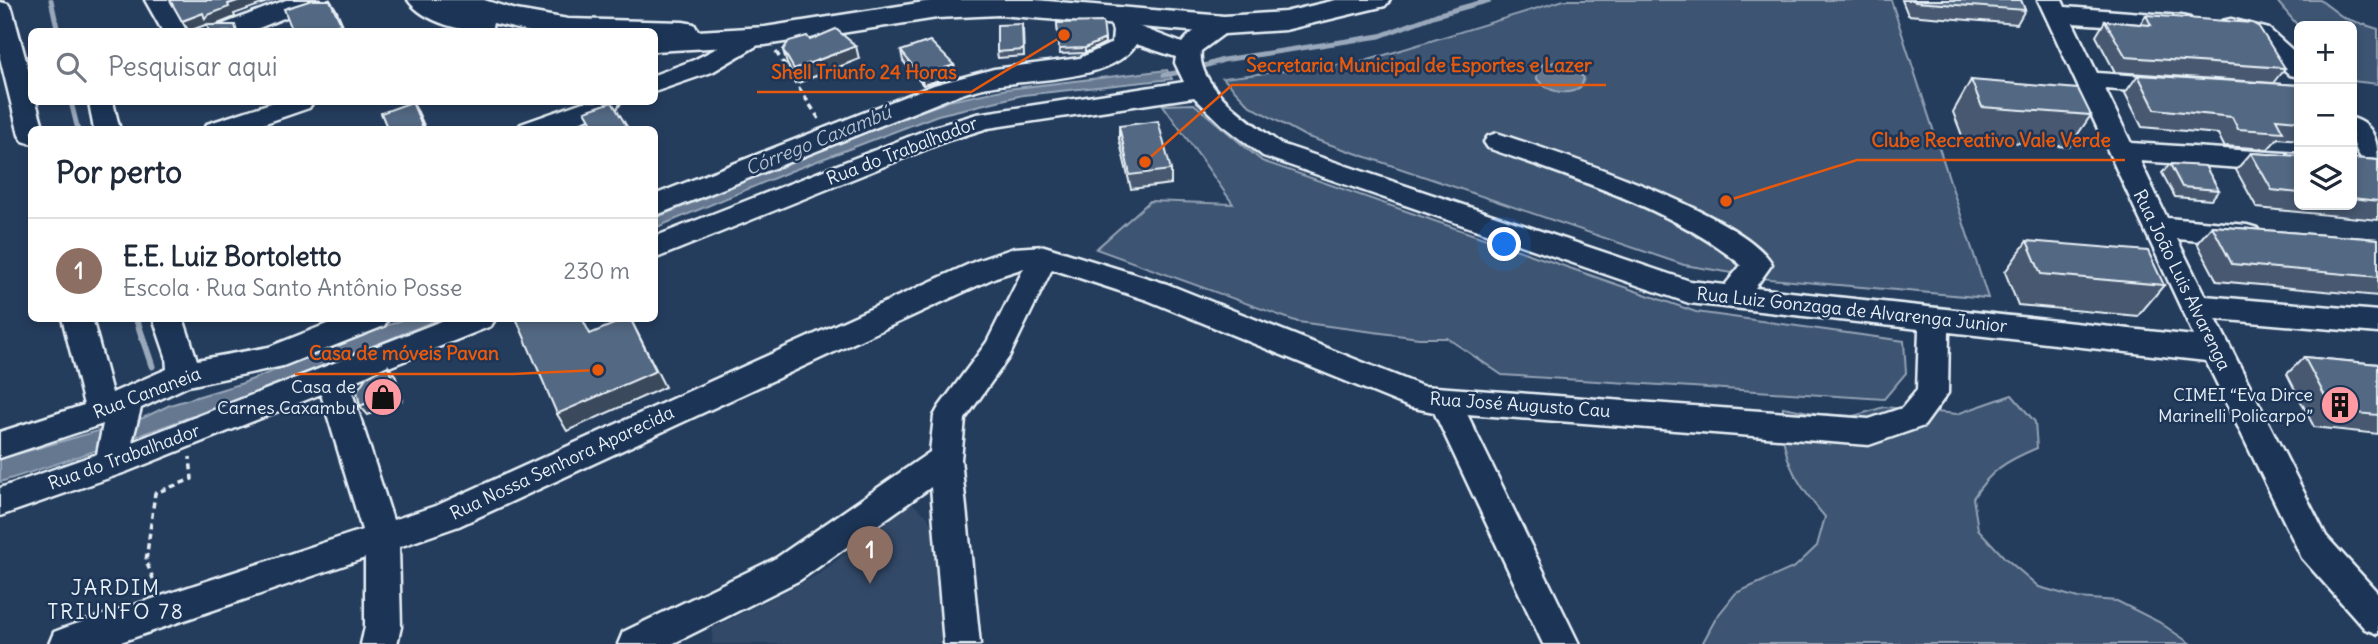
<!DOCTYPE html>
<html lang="pt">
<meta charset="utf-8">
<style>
:root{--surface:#fff;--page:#f2f2f3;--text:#1f2937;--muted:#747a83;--line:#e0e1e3;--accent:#111827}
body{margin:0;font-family:Delius,sans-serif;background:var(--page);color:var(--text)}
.controls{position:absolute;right:21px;top:21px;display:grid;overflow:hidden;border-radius:10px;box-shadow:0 4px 10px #0003}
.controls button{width:63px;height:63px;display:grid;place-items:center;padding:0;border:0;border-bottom:2px solid var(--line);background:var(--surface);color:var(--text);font:35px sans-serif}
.you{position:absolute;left:1505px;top:245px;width:24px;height:24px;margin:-18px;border:5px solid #fff;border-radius:50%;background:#1a73e8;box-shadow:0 0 0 10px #1a73e833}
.badge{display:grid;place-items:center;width:46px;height:46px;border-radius:50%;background:var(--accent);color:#fff;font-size:23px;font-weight:700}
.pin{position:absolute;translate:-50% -58px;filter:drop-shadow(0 2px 4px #0008)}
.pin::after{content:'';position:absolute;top:37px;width:24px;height:21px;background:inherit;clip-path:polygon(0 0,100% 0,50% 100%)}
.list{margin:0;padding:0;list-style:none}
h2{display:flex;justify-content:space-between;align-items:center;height:91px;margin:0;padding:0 28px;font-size:30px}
h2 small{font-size:23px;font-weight:400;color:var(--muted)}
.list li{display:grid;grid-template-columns:46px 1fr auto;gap:21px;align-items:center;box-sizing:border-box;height:105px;padding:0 28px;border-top:2px solid var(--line)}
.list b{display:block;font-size:26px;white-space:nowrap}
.list p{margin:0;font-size:23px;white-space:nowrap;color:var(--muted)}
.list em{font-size:23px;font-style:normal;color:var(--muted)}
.icon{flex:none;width:38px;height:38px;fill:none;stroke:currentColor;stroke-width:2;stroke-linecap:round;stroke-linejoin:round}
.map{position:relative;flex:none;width:2378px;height:644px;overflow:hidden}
.search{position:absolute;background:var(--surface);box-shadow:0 4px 10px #0003;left:28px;top:28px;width:630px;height:77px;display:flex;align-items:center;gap:18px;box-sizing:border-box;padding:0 24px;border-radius:10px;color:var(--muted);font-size:26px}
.panel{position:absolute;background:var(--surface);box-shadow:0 4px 10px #0003;left:28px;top:126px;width:630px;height:196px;border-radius:10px}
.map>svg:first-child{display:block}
</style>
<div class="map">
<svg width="2378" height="644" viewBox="0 0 2378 644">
<rect width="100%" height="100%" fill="#253d5d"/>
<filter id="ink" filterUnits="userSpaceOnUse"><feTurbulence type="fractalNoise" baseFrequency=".0143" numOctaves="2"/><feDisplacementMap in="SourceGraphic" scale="14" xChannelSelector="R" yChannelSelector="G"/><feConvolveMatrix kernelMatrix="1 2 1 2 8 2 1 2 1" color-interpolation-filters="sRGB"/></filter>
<g filter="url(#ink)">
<path fill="#334a68" d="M913 504 926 515 934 529 939 549 945 644H712L713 628 821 573 871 533 897 508Z"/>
<path fill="#3e5472" stroke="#93a2b5" stroke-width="2" d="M1564 0H1891L1988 298 1769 279 1684 265 1305 136 1250 106 1223 78 1362 62Z
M2276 0H2320L2344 18 2378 29V84L2352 81V26L2299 27Z
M1194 104 1262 161 1696 312 1904 341 1906 373 1884 399 1502 375 1447 338H1419L1298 322 1096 249 1150 201 1233 204 1163 105Z
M2012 395 2035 422 2037 448C2006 461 1991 470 1973 498L1978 529 2004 557 2039 587 2078 598 2117 601 2159 622 2191 644H1702L1716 618 1736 593 1795 567 1817 546 1825 517C1796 483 1778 454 1783 407L1819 414 1854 416 1884 407 1957 414Z"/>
<path fill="#657890" stroke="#99a8ba" stroke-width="2" d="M1555 62 1571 65 1584 78 1581 87C1567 97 1548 92 1537 79V69L1541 65Z
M1167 70 1172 79 1023 95 938 115 791 171 655 228V218L879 127 949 101 1007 89Z
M404 319H439C294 379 150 435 0 482V459L143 418 170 405 243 383Z"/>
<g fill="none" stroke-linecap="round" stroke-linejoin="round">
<path stroke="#99a8ba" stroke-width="5" d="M51 0 58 32
M1198 68 1223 60 1380 36 1436 15 1490 0
M1164 75 1187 71
M71 102 78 130"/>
<path stroke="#99a8ba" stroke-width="7" d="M136 318 152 366"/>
<g stroke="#e8f1f8" stroke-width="5">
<path id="minor" d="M145 0H169L187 32H163Z
M286 0H320L316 5 249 32H213L216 27Z
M2038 0H2062L2065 7 2181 16 2190 18 2193 23 2190 28 2181 30 2073 23 2097 73 2171 78 2180 80 2184 86 2180 92 2171 94 2105 89 2131 143 2299 154V172L2140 161 2167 218 2247 225 2257 228 2261 235 2257 242 2247 245 2177 239 2205 296 2378 311V333L2216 319 2326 536 2378 593V634L2365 629 2302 558 2206 361 1949 332 1948 393 1924 426 1869 445 1467 414 1579 644H1543L1434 412 1409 407 1147 300 1052 269 1009 357 965 419 961 459 980 644H944L931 487 800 580 672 644H618L623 632 776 558 930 452 934 416 939 407 987 342 1024 268 996 277 459 526 399 547 401 627 397 644H361L365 627V558L115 644H49L54 632 67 627 362 530 321 394 126 472 0 516V488L97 454 103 424 0 458V432L84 405 62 318H92L112 393 167 369 166 356 153 318H183L197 360 269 347 342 318H389L384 326 283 366 188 386 141 408 132 442 449 318H496L491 326 349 383 393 520 438 505 976 261 1014 248 1044 246 1167 284 1422 386 1869 419 1902 408 1917 390 1919 329 1689 303 1263 156 1223 125 1194 97 988 128 949 140 654 259V237L931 128 977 114 1184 82 1175 63 1176 57 1136 44C1112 82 1033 78 994 86 979 88 966 93 952 97L654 216V195L934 85 994 69 1080 58 1112 43 1113 31 1109 18 1113 13 1121 11 1129 13 1135 25 1182 43C1193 29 1215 15 1233 20L1236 25 1201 51C1196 88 1255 124 1281 144L1690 281 1725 285 1741 265C1675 209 1569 177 1488 148L1484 142 1488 136 1497 133 1506 136C1564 155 1744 214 1772 264L1755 288 2194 336Z
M0 2 8 4 12 9 32 83V102H36L44 130H32V144L23 141 19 135 0 58Z
M2231 19 2269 29 2299 56V77L2290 75 2251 39 2222 31 2219 26 2222 21Z
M754 29 763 32 766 37 763 42 712 72 654 92V75L694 60Z
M89 102H113L120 130H94Z
M274 102H313L309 108 245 130H203L207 124Z
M583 102H620L616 108 557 130H517L521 124Z
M2352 118C2377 125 2378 146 2378 168 2354 161 2351 139 2352 118Z"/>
</g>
<g stroke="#e8f1f8" stroke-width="5">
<path id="major" d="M408 0H484L516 10 568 19 683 22 694 24 698 31 765 27 937 0H1035L1224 16 1285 12 1336 0H1390L1385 6 1285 30 1224 34 999 15 937 18 765 45 654 51V32H530L493 23 491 32C465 32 424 23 408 0Z"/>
</g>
<path stroke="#e8f1f8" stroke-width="3.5" stroke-dasharray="6 4.5" stroke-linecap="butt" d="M776 52 819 119
M157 589 146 561 155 493 192 479 190 457"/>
<use href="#minor" fill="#1d3557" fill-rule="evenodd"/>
<use href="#major" fill="#1d3557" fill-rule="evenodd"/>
</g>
<path fill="#475970" stroke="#e8f1f8" stroke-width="2" d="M1902 0H2021L2025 10 2017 24 1908 15Z
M2146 15 2285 68 2273 83 2115 72 2096 36 2105 21 2140 24Z
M1057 23 1105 43 1085 53 1060 54Z
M1023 30 1024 56 998 58 997 52Z
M810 40 859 59 798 83 787 64 783 50Z
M901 51 954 65 956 75 923 85 903 61Z
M2138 75 2299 85V140L2278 138 2268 149 2224 146 2218 134 2142 127 2125 93Z
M1971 80 2091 115 2069 147 1963 138 1953 112Z
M1119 126 1171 170V184L1131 189 1119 139Z
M2251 153 2299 156V205H2352V158L2378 160V220L2257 208 2236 170Z
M2170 164 2219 190 2211 200 2175 197 2162 173Z
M2212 226 2378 239V296L2217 281 2197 243Z
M2027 241 2164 285 2138 316 2018 305 2005 272Z
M2304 357 2378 364V434L2314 427 2287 374Z"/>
<path fill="#3a485b" stroke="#e8f1f8" stroke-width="2" d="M240 0H273L234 14 235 17 215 25 212 29 208 24 189 31 182 21 203 13 208 15 228 4Z
M330 0 336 9 346 32H318Z
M1105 39V43L1085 53V48Z
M856 46 859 59 798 83 794 69Z
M954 65 956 75 923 85 921 76Z
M412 102 418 112 426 130H424Z
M630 318 665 387 567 431 557 414Z
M388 366 395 375 403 400 368 415 360 406Z"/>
<path fill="#536782" stroke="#e8f1f8" stroke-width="2" d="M170 0H240L228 4 229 7 208 15 205 19 203 13 182 21Z
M312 0H330L341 24 318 32H293L284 9Z
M1914 0H2021L2025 10 1915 2Z
M2146 15 2252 23 2259 27 2285 68 2126 57 2105 21 2151 25Z
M1103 22 1105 39 1085 48 1059 49 1057 23Z
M1022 24 1023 50 997 52V25Z
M207 25H235L237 32H209Z
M836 29 856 46 794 69 783 50 789 41 807 36 810 40Z
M930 41 954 65 921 76 901 51Z
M2138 75 2299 85V121L2276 119 2283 132 2238 129 2232 117 2155 109Z
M1971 80 2078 89 2091 115 1982 107Z
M412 102 424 130H388L381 113Z
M612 102 629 130H596L585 111Z
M1158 121 1171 170 1130 175 1119 126Z
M2251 153 2299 156V193L2272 190Z
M2352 158 2378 160V201L2352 198Z
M2170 164 2205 166 2219 190 2182 187Z
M2212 226 2378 239V277L2232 264Z
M2027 241 2148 251 2164 285 2041 274Z
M516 318H582L590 334 628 318H630L656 371 557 414Z
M2304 357 2378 364V415L2333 411Z
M388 366 396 391 360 406 357 391 367 376Z"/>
</g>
<defs>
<g id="shop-disc" transform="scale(2.0125)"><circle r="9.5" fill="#ff9aa2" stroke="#1d3557"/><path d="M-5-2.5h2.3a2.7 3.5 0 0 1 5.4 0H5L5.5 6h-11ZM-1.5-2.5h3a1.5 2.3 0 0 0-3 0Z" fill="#111"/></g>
<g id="building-disc" transform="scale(2.0125)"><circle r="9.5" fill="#ff9aa2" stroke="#1d3557"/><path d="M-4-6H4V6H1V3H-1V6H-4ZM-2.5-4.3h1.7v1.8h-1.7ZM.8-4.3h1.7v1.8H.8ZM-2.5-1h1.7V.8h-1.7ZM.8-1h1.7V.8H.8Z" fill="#111"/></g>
</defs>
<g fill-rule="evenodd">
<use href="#shop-disc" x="383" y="397"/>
<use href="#building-disc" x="2340" y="405"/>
</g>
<g text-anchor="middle" stroke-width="5" stroke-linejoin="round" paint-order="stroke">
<g font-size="18" fill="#e8f1f8" stroke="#1d3557">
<text transform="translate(902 151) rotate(-21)" y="6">Rua do Trabalhador</text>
<text transform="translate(2182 280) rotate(64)" y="6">Rua João Luis Alvarenga</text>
<text transform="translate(1852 310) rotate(6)" y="6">Rua Luiz Gonzaga de Alvarenga Junior</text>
<text transform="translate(147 393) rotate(-21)" y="6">Rua Cananeia</text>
<text transform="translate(1520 405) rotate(4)" y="6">Rua José Augusto Cau</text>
<text transform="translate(124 457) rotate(-20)" y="6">Rua do Trabalhador</text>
<text transform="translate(562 463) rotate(-25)" y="6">Rua Nossa Senhora Aparecida</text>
</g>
<g font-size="18" fill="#e8f1f8" stroke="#1d3557" text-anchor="end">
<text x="356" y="393">Casa de<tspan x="356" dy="21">Carnes Caxambu</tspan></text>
<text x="2313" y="401">CIMEI “Eva Dirce<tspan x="2313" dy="21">Marinelli Policarpo”</tspan></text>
</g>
<g font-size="19" font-style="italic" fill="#b4c1ce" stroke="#1d3557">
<text transform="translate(818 140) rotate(-22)" y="7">Córrego Caxambú</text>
</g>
<g font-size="21" letter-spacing="2" fill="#e8f1f8" stroke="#1d3557">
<text x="116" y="595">JARDIM<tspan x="116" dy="24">TRIUNFO 78</tspan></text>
</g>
</g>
<path fill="none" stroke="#e8590c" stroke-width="2.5" d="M1145 162L1232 85H1606M1064 35L971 92H757M1726 201L1857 160H2125M598 370L513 374H295"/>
<g fill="#e8590c" stroke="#1d3557" stroke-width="2.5">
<circle cx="1145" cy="162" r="7"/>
<circle cx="1064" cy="35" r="7"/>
<circle cx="1726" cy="201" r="7"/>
<circle cx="598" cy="370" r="7"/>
</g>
<g font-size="19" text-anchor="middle" font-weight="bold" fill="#e8590c" stroke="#1d3557" stroke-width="5" stroke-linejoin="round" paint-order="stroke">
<text x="1419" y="72">Secretaria Municipal de Esportes e Lazer</text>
<text x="864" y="79">Shell Triunfo 24 Horas</text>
<text x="1991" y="147">Clube Recreativo Vale Verde</text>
<text x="404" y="360">Casa de móveis Pavan</text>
</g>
</svg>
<div class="controls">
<button>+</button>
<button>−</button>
<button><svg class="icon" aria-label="layers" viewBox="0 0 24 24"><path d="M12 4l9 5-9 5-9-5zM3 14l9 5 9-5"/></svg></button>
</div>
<div class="you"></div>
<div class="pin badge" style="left:870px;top:584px;background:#8d6e63">1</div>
<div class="search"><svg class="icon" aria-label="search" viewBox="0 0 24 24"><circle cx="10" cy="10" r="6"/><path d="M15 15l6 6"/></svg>Pesquisar aqui</div>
<section class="panel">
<h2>Por perto<small></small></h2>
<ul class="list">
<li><span class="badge" style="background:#8d6e63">1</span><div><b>E.E. Luiz Bortoletto</b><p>Escola · Rua Santo Antônio Posse</p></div><em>230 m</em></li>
</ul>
</section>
</div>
